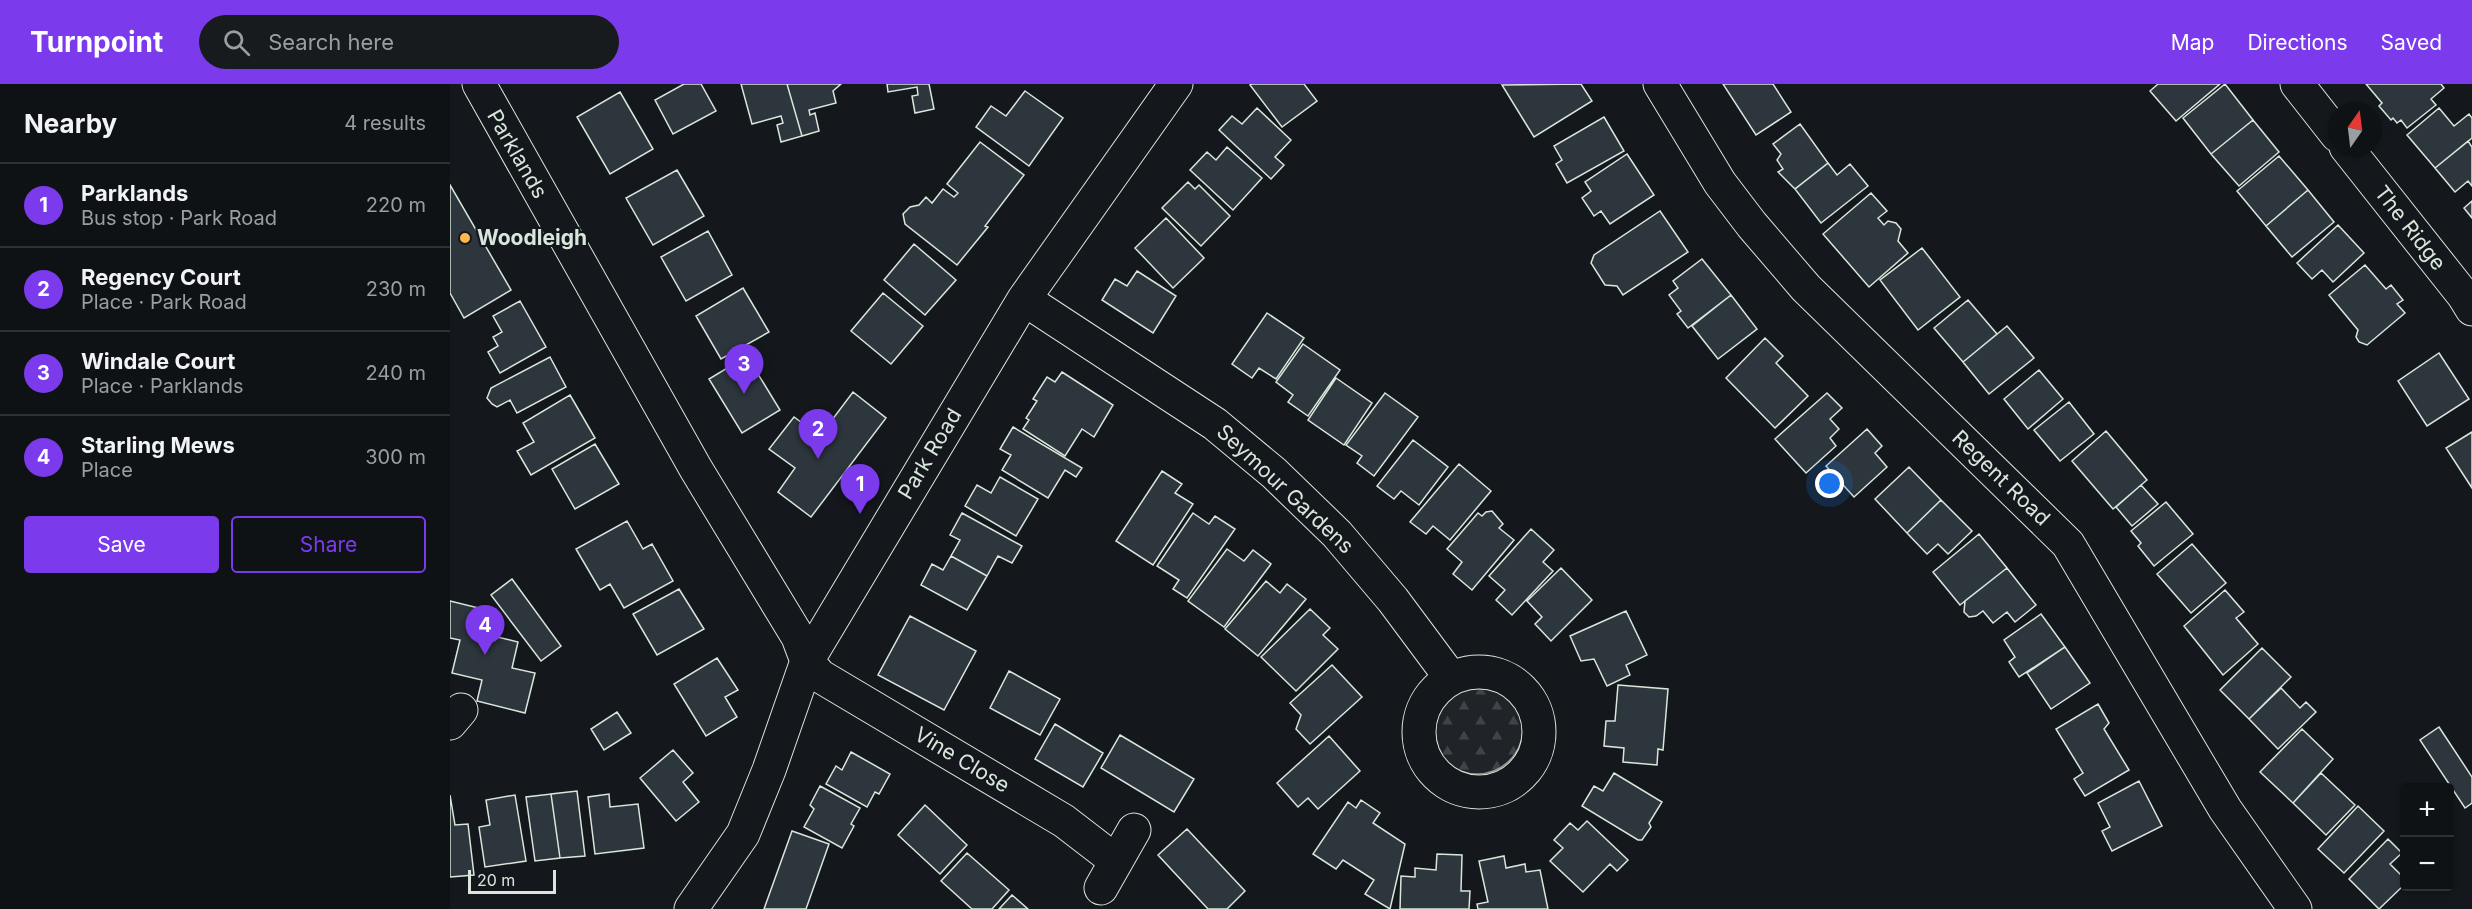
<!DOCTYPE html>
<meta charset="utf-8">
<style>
:root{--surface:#0f1215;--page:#181b1e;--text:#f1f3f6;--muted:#9b9ea0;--line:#2f3234;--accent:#7c3aed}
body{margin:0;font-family:Inter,sans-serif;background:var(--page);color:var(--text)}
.controls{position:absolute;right:18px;bottom:18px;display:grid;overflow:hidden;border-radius:6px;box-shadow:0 2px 4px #0004}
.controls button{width:54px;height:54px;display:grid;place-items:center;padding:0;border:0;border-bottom:2px solid var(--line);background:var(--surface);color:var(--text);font:30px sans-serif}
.compass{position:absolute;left:1878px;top:18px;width:54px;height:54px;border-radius:50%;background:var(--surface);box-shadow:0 2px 4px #0004;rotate:14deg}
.scale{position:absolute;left:18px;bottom:15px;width:88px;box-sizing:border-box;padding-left:6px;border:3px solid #d8e6dc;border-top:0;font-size:16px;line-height:21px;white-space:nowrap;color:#d8e6dc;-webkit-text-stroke:4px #14181c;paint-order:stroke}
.you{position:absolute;left:1380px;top:400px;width:21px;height:21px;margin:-15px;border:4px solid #fff;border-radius:50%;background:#1a73e8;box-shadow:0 0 0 9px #1a73e833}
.badge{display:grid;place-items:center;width:39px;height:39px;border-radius:50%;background:var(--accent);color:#fff;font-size:20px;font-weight:700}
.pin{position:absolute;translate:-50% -50px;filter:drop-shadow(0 2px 3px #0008)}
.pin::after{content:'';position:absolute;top:32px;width:21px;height:18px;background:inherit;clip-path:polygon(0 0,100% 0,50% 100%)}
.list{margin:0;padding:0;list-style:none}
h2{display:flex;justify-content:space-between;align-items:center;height:78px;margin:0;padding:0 24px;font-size:26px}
h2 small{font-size:20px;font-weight:400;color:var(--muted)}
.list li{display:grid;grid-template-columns:39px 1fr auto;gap:18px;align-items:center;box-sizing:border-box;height:84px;padding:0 24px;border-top:2px solid var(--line)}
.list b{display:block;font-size:22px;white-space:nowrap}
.list p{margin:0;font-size:20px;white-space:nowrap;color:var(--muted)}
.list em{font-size:20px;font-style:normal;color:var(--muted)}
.actions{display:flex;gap:12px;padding:18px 24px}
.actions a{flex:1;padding:14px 0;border:2px solid var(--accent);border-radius:6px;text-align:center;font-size:21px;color:var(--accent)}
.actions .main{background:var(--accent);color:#fff}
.icon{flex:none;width:33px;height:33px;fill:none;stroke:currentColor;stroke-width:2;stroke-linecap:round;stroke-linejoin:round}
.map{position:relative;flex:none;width:2022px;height:825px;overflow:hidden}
header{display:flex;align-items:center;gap:36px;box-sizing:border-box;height:84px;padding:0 30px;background:var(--accent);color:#fff}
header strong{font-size:28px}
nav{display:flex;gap:33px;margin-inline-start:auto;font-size:21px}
.search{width:420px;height:54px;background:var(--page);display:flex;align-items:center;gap:15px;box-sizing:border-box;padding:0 21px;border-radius:33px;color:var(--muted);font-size:22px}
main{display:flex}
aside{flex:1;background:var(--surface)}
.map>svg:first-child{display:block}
</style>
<header>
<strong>Turnpoint</strong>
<div class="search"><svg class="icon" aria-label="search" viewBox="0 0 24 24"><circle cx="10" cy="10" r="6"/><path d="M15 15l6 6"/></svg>Search here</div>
<nav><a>Map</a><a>Directions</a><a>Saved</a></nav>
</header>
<main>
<aside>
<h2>Nearby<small>4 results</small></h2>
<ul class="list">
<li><span class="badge">1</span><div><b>Parklands</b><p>Bus stop · Park Road</p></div><em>220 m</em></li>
<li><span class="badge">2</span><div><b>Regency Court</b><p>Place · Park Road</p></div><em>230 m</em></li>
<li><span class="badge">3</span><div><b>Windale Court</b><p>Place · Parklands</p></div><em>240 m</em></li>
<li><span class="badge">4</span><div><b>Starling Mews</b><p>Place</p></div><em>300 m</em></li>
</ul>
<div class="actions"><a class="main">Save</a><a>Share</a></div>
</aside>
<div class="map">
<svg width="2022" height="825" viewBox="0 0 2022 825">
<defs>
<pattern id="forest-firs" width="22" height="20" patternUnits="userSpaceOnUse" patternTransform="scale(1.5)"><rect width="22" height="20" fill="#202428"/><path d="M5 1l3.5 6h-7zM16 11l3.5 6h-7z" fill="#404447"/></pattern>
</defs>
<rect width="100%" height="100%" fill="#14181c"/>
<path fill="url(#forest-firs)" stroke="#939e99" stroke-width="1.5" d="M981 644a46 46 0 1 1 92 0a46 46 0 1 1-92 0Z"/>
<path fill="#2c363c" stroke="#d8e6dc" stroke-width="1.5" d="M234 0H251L266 27 223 50 205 16Z
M291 0H337L352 52 331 58 327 41 333 39 331 32 302 40Z
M337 0H391L383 7 386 19 359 26 360 31 365 29 369 47 352 52Z
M437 0H479L484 25 465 29 462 12 468 11 467 3 438 8Z
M802 0H854L867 17 832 43 800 1Z
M1131 0 1142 17 1084 53 1052 1Z
M1273 0H1323L1341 28 1306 51Z
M1708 0H1770L1726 37 1700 7Z
M1775 0 1803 36 1761 70 1733 34Z
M1916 0H1991L1994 4 1981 15 1986 21 1957 44 1951 36 1947 39 1943 34 1941 36 1929 22 1932 19Z
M575 7 613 34 579 82 526 43 541 22 556 32Z
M170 8 203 65 160 90 127 33Z
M807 24 841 56 825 73 834 81 821 95 769 46 782 32 792 40Z
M1989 24 2004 42 2019 30 2022 34V54L1985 84 1957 51Z
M1154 33 1174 67 1117 99 1106 80 1112 76 1104 62Z
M1803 36 1829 68 1789 102 1761 70Z
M1350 40 1378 79 1345 105 1328 88 1333 85 1327 76 1331 70 1323 60Z
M2018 57 2022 63V102L2018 97 2005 108 1985 84Z
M530 58 574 91 535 142 538 143 507 181 455 140 453 130 460 123 469 121 476 113 482 119 493 105 504 113 508 109 497 100Z
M777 63 812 94 783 126 740 86 757 68 766 76Z
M1177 70 1204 111 1160 140 1151 127 1144 132 1132 114 1141 107 1135 98Z
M1829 72 1858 106 1816 142 1787 107Z
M1378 79 1387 91 1400 80 1418 102 1371 139 1345 105Z
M227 86 254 132 203 161 176 114Z
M738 98 745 105 749 101 780 132 751 162 712 124Z
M0 101 61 206 14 234 0 209Z
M1858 106 1884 138 1842 173 1816 142Z
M1421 109 1437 127 1428 134 1434 141 1438 137 1446 139 1451 145 1448 157 1458 169 1419 203 1373 150Z
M2022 117V134L2014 124Z
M1210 127 1238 168 1173 211 1167 202 1155 201 1141 179 1144 171Z
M716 134 754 174 723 204 685 164Z
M1888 141 1914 169 1883 198 1872 186 1862 195 1847 179Z
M258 147 282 191 236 217 211 173Z
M464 160 506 196 475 231 434 196Z
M1472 164 1510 213 1468 246 1430 196Z
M1252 175 1281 211 1238 244 1227 230 1231 227 1219 211 1228 204 1223 197Z
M1915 181 1936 205 1941 201 1953 216 1947 220 1955 229 1917 261 1909 258 1906 253 1908 246 1879 211Z
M687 187 726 212 703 249 652 216 665 195 677 202Z
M293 204 319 248 271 275 246 232Z
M433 209 473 242 441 280 401 247Z
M1281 211 1307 245 1268 275 1242 242Z
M1518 216 1547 250 1513 278 1484 244Z
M70 217 96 263 50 289 38 268 48 262 43 253 52 248 43 232Z
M817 229 854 254 826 295 809 284 802 294 782 280Z
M1557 242 1584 274 1539 310 1513 278Z
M1315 254 1333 272 1326 279 1358 312 1325 344 1276 294Z
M853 260 890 286 858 332 838 318 843 311 826 298Z
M1989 269 2019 315 1977 342 1948 297Z
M297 272 330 326 292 349 259 295Z
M100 273 116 303 67 329 60 316 47 323 42 320 37 314 41 304Z
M1589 286 1613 315 1578 345 1554 315Z
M612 288 663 321 644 353 632 345 615 372 573 345 579 336 576 334 587 317 583 315 597 293 605 298Z
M886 294 922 319 894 361 858 336Z
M403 308 436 334 361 433 328 408 345 384 319 365 344 333 370 352Z
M935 309 968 333 924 392 907 379 912 372 896 361Z
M1377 309 1392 324 1380 335 1389 345 1380 354 1386 362 1356 389 1325 355Z
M120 311 145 354 81 391 67 367 84 358 73 339Z
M1619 318 1644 350 1610 377 1584 346Z
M563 343 632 384 626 393 615 386 598 414 552 386 561 371 550 365Z
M1417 345 1432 362 1425 369 1437 383 1404 413 1376 382Z
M1656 347 1697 396 1663 425 1622 377Z
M2022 348V404L1996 364Z
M963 356 998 383 969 421 951 407 944 415 927 402Z
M145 360 169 400 125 425 102 385Z
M1009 380 1041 407 1000 456 983 442 976 450 960 438Z
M1459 383 1491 416 1457 449 1425 415Z
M712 387 732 400 725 409 743 420 703 481 666 457Z
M550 393 588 415 566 452 515 422 527 401 541 409Z
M1691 401 1708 420 1682 442 1666 423Z
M1491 416 1522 447 1498 470 1488 460 1477 470 1457 449Z
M1716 418 1743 450 1704 482 1688 462 1691 459 1681 447Z
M1042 427 1053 440 1049 444 1064 456 1022 506 1003 490 1012 478 997 465 1028 429 1032 432 1036 428Z
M512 429 572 462 562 479 548 472 537 492 501 472 510 456 500 451Z
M743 429 759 440 765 432 785 445 737 514 723 505 729 496 707 482Z
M177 437 193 465 202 460 223 497 174 524 160 500 150 506 126 465Z
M1081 445 1104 466 1093 478 1103 487 1062 531 1046 516 1055 506 1039 492Z
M1529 450 1557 484 1510 521 1483 488Z
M1742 460 1776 499 1741 529 1707 490Z
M777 465 794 477 803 466 821 480 774 543 738 517Z
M501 472 537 492 517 526 471 501 482 480 493 486Z
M1111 484 1142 516 1101 557 1085 540 1092 533 1077 517Z
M1557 484 1586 521 1565 538 1557 528 1543 539 1533 527 1526 532 1519 533 1514 528 1515 517Z
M62 495 111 562 91 577 41 511Z
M816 497 830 509 837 500 856 515 808 572 775 545Z
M229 505 254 545 207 571 183 530Z
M1775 506 1794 528 1786 534 1808 560 1773 591 1734 542Z
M0 517 49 529 43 552 68 558 62 584 85 589 75 629 27 617 32 596 2 589 10 556 0 554Z
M860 525 880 544 873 551 888 565 846 607 811 573Z
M1176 527 1197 571 1176 581 1180 591 1157 602 1144 575 1131 577 1120 552Z
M1591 530 1615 563 1569 593 1559 578 1565 573 1554 556Z
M460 532 526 567 494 626 428 591Z
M1615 563 1640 599 1601 625 1577 589Z
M1812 564 1841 593 1799 635 1770 606Z
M267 574 288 606 275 613 287 633 256 652 224 600Z
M882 581 912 613 860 660 846 645 851 631 840 619Z
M559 587 610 615 590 651 540 624Z
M1168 601 1218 605 1213 666 1208 665 1207 681 1173 678 1174 664 1154 662 1156 637H1165Z
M1831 604 1850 624 1856 618 1866 628 1828 665 1799 635Z
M1648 620 1659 639 1654 645 1679 686 1635 712 1624 695 1633 689 1606 645Z
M167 628 181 649 154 666 141 645Z
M605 640 653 669 633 703 585 675Z
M1989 643 2022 693V719L2015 724 1970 656Z
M1852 645 1883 675 1843 719 1810 688Z
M670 651 744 695 724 728 651 684Z
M879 652 910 687 868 725 858 714 848 723 827 699Z
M223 666 243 689 233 698 249 718 226 737 190 694Z
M401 668 440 690 429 710 425 708 417 723 376 700 386 682 392 686Z
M1164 689 1212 718 1199 739 1201 743 1192 756H1188L1132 722 1144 702 1153 707Z
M1871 689 1905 721 1876 751 1843 719Z
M1689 697 1712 742 1662 767 1652 747 1660 743 1648 719Z
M370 702 410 724 401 740 404 742 392 764 354 743 364 725 360 721Z
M127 707 135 772 110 774 101 710Z
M101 710 110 774 85 777 76 713Z
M159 710 160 723 188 720 194 764 145 770 138 713Z
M0 711 5 741 18 740 24 791 0 793Z
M65 711 76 777 35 783 29 743 40 741 36 716Z
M911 716 930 729 923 739 955 760 940 825 915 810 924 796 893 776 886 785 863 770 898 718 906 724Z
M475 721 517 761 490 790 448 751Z
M1908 722 1934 747 1894 789 1868 765Z
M1137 737 1178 776 1167 787 1160 780 1133 808 1100 777 1113 764 1104 756 1120 739 1128 746Z
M737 745 795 807 777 825H758L708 771Z
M342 747 379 760 356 825H314Z
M1938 755 1952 769 1940 780 1954 794V801L1929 825 1899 795Z
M517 769 559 806 542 825H522L491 797Z
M987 770 1012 771 1011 807H1020L1019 825H950L951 792 965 793V784L986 786Z
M1054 772 1056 784 1075 780 1076 788 1090 786 1098 825H1028L1027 820 1038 818 1029 777Z
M562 811 578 825H549Z"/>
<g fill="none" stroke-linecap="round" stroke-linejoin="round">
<g stroke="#d8e6dc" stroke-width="35">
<path id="minor" d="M29 0 246 385 348 553 357 577 370 592 614 737 666 777
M1210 0 1270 99 1302 141 1356 204 1618 460 1775 725 1845 825
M1847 0 1887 51
M1896 63 2014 212 2022 225
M574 215 765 340 824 389 887 450 943 516 1001 594
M969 648a60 60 0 1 1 120 0a60 60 0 1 1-120 0Z
M0 639 11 626
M651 804 684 746
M241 825 293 750 319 686 357 577 574 215 726 0"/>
</g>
<use href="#minor" stroke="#14181c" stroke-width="33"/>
</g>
<circle fill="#ffb74d" stroke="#14181c" stroke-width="2" cx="15" cy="154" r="6"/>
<g text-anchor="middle" stroke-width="4.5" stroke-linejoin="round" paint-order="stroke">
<g font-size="21" fill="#d8e6dc" stroke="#14181c">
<text transform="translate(67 70) rotate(60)" y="7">Parklands</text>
<text transform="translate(1960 144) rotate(52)" y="7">The Ridge</text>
<text transform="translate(480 370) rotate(-59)" y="7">Park Road</text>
<text transform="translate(1551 394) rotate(44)" y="7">Regent Road</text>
<text transform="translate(835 405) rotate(43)" y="7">Seymour Gardens</text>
<text transform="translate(512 676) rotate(31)" y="7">Vine Close</text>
</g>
<g font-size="21" font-weight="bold" fill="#d8e6dc" stroke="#14181c" text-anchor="start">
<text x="27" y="161">Woodleigh</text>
</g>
</g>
</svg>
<div class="controls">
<button>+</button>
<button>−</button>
</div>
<svg class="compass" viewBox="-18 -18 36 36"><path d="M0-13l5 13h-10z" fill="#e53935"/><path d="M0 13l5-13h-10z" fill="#9b9ea0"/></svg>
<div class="scale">20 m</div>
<div class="you"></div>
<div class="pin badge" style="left:410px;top:430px">1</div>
<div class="pin badge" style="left:368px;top:375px">2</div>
<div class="pin badge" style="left:294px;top:310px">3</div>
<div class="pin badge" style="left:35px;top:571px">4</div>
</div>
</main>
